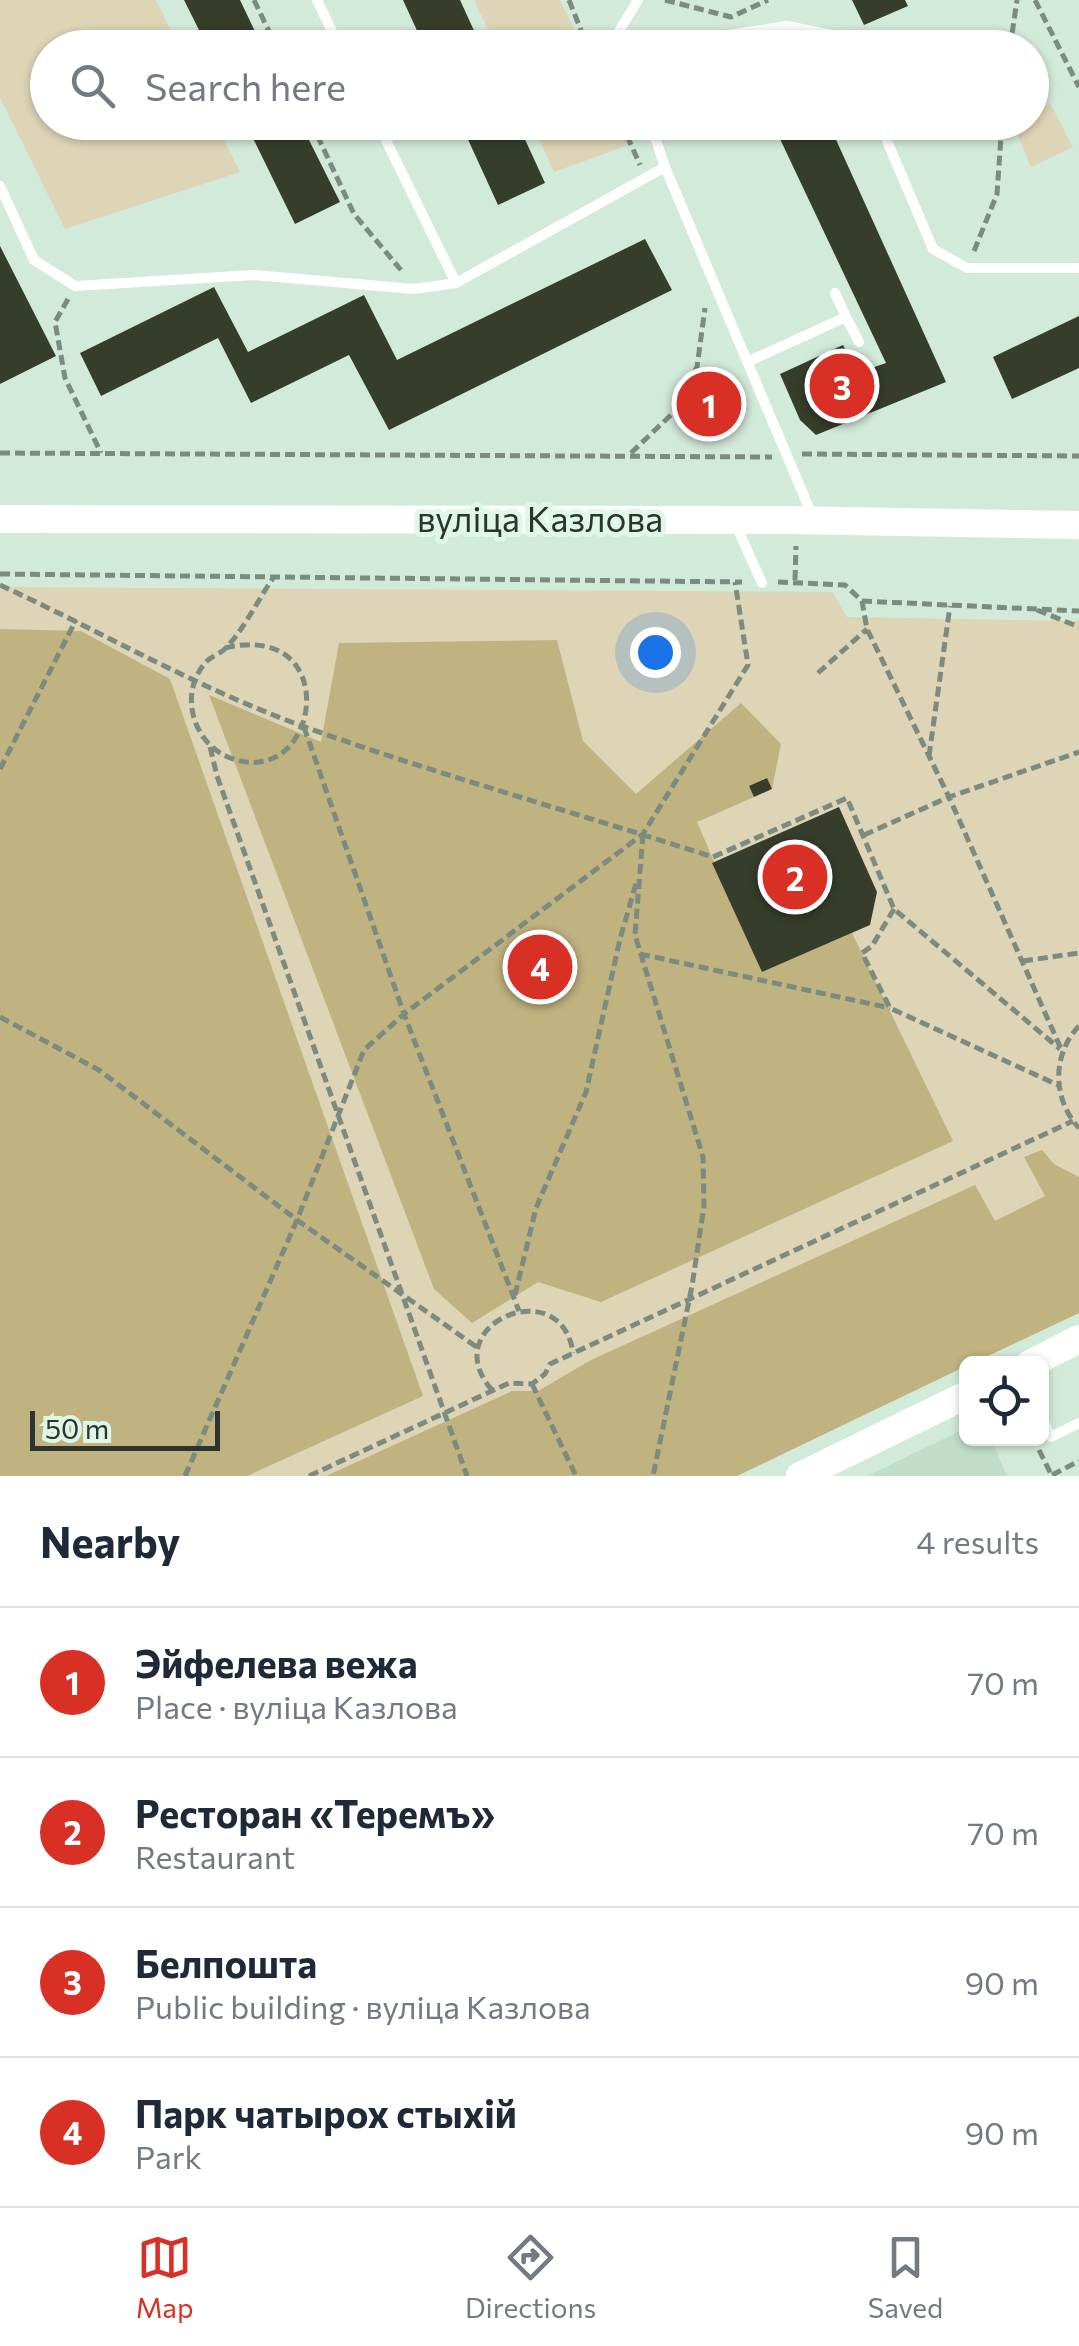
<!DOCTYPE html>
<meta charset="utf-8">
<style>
:root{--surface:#fff;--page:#f2f2f3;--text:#1f2937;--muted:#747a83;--line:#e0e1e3;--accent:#d93025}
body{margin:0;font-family:Commissioner,sans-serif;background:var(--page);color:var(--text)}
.controls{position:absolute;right:30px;bottom:30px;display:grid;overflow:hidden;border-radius:15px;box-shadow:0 2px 8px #0004}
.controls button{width:90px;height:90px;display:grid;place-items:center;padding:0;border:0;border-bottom:2px solid var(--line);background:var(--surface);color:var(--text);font:50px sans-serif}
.scale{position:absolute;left:30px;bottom:25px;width:190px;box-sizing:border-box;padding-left:10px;border:5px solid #2b342e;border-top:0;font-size:28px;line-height:35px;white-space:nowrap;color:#2b342e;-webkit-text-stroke:8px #dff7e7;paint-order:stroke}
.you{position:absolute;left:655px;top:652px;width:35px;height:35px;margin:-25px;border:8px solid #fff;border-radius:50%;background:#1a73e8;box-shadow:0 0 0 15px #1a73e833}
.badge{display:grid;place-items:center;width:65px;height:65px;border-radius:50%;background:var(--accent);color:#fff;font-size:32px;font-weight:700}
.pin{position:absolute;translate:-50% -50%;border:5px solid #fff;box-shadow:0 2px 10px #0006}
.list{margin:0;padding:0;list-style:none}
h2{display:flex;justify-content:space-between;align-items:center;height:130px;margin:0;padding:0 40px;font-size:42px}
h2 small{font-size:32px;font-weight:400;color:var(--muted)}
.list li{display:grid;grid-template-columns:65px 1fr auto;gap:30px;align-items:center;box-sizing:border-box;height:150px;padding:0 40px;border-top:2px solid var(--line)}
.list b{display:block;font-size:38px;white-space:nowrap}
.list p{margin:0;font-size:32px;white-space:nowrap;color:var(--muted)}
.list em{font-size:32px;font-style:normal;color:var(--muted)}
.icon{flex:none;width:55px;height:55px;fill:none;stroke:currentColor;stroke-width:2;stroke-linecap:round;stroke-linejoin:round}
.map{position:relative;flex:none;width:1079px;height:1476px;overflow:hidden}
.search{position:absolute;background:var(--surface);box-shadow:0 2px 8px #0004;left:30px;right:30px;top:30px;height:110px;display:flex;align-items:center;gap:25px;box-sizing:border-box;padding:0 35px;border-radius:55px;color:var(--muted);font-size:38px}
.sheet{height:730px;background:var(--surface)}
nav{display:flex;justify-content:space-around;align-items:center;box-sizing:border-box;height:140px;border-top:2px solid var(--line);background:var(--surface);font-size:28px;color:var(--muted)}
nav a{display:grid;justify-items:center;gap:5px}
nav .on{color:var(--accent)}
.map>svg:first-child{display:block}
</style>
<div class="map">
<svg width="1079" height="1476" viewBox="0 0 1079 1476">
<rect width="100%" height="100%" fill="#d2eada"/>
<path fill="#c0deca" d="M966 1428V1438L991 1439 1007 1476H867Z"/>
<path fill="#ddd5b5" d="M0 0H156L179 47 48 48V122L216 123 240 172 65 229 0 97Z
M474 0H560L583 47H496Z
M1050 103 1073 147 1031 167 1013 124 1032 122V114Z
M531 123H620L631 144 554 172Z
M0 587 832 592 847 617 1079 621V1313L973 1363 966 1364V1366L737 1476H0Z"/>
<path fill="#c0b380" d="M0 629 81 631 170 679 423 1396 247 1476H0Z
M557 640 583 741 636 794 741 703 781 744 772 789 766 778 749 786 754 797 697 822 762 972 852 933 953 1141 601 1302 538 1282 472 1323 434 1289 209 695 321 742 339 643Z
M1042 1150 1054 1164 1079 1177V1313L973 1363 966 1364V1366L737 1476H326L512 1391H538L591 1360 975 1185 995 1221 1045 1196 1024 1157Z"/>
<path fill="#363e2b" d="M184 0H240L263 48H208Z
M403 0H460L482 48H425Z
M852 0H905L908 6 864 25Z
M245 122H300L340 202 295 224Z
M460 122H517L545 183 498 205Z
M772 122H828L946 382 816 435 800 420 780 374 843 345 857 373 886 363Z
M645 239 672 290 389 430 349 355 251 403 218 338 101 396 80 353 214 287 248 352 364 295 397 360Z
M0 246 56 356 0 384Z
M1079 316V368L1012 399 993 357Z
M767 778 772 789 754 797 749 786Z
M839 807 877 892 870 925 762 972 712 863Z"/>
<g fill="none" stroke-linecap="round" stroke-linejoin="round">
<path stroke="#7b8b80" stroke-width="5" stroke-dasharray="10 5" stroke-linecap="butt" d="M254 0 277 48
M569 0 588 48
M665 0 731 17 768 0
M1035 0 1079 87
M1010 48 1017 0
M311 122 354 214 401 270
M621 122 640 165
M974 251 997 194 1002 122
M68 299 55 322 65 378 101 453
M0 453 772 457
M631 453 674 412 697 367 705 308
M802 454 1079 456
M0 574 742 582
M795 580 796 546
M778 582 845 585 862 601 867 629 949 797 1062 1051
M0 585C102 632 199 689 305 727 439 775 577 813 713 857L847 798 894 909 1060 1049
M862 601 1079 611
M1037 610 1079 627
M225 648C346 619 320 795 228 757 192 742 178 691 207 661 212 656 220 654 226 648 244 629 258 600 273 578
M818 673 867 629
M304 727 404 1014 519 1311
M210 747 217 776 467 1476
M929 756 950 606
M0 769 76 620
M643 834 635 935 703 1157 704 1206 692 1286 653 1476
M864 835 949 797 1079 752
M894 909 872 946 862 953 890 1008 1058 1085
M640 954 890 1008
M1023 961 1079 953
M0 1017 99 1070 297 1220 478 1348
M1079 1026C1052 1054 1052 1099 1079 1128
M515 1295 536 1208 586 1092 620 939 637 880
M532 1384 576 1476
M492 1390C434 1324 562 1271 573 1353
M1039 1450 1052 1476
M1052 1475 1079 1461
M185 1476 297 1220 364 1050 404 1014 643 834 748 665 735 582
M309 1476 509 1383 532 1384 545 1374 550 1364 1073 1121"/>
<path stroke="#fff" stroke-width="10" d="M317 0 340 48
M624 48 619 31 638 0
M693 48 727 35 787 26 842 37 847 48
M377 122 456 283
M650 122 665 167 812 515
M879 122 933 249 967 268H1079
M0 186 34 260 75 286 254 275 414 289 456 283 665 167
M835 293 846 317
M747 362 846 317 859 342
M734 521 762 583
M1042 1418 1051 1437 1079 1423"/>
<path stroke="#fff" stroke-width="28" d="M0 519 786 520 1079 525
M1030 1364 1079 1339
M800 1476 966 1395"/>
</g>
<g text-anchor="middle" stroke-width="10" stroke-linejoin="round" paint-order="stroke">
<g font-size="35" fill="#2b342e" stroke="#dff7e7">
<text x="540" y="532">вуліца Казлова</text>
</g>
</g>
</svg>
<div class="controls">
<button><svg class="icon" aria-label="locate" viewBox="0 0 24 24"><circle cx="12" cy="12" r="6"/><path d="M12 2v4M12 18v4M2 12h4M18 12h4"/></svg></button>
</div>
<div class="scale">50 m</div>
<div class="you"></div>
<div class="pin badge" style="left:709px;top:404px">1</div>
<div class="pin badge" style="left:795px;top:877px">2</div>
<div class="pin badge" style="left:842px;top:386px">3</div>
<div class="pin badge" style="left:540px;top:967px">4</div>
<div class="search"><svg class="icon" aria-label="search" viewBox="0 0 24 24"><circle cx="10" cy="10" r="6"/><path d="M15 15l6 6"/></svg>Search here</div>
</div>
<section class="sheet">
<h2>Nearby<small>4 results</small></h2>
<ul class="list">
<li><span class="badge">1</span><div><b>Эйфелева вежа</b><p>Place · вуліца Казлова</p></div><em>70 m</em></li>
<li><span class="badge">2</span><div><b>Ресторан «Теремъ»</b><p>Restaurant</p></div><em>70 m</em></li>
<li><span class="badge">3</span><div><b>Белпошта</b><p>Public building · вуліца Казлова</p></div><em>90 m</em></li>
<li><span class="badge">4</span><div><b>Парк чатырох стыхій</b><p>Park</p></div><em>90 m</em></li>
</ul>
</section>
<nav>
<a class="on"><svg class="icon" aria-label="map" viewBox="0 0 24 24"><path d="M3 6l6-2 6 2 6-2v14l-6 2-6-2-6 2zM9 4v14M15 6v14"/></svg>Map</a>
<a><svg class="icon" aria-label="directions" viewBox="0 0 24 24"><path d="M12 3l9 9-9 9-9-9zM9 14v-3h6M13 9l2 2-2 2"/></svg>Directions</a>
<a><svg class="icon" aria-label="saved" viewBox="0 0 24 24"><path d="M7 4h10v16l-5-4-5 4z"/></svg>Saved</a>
</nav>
